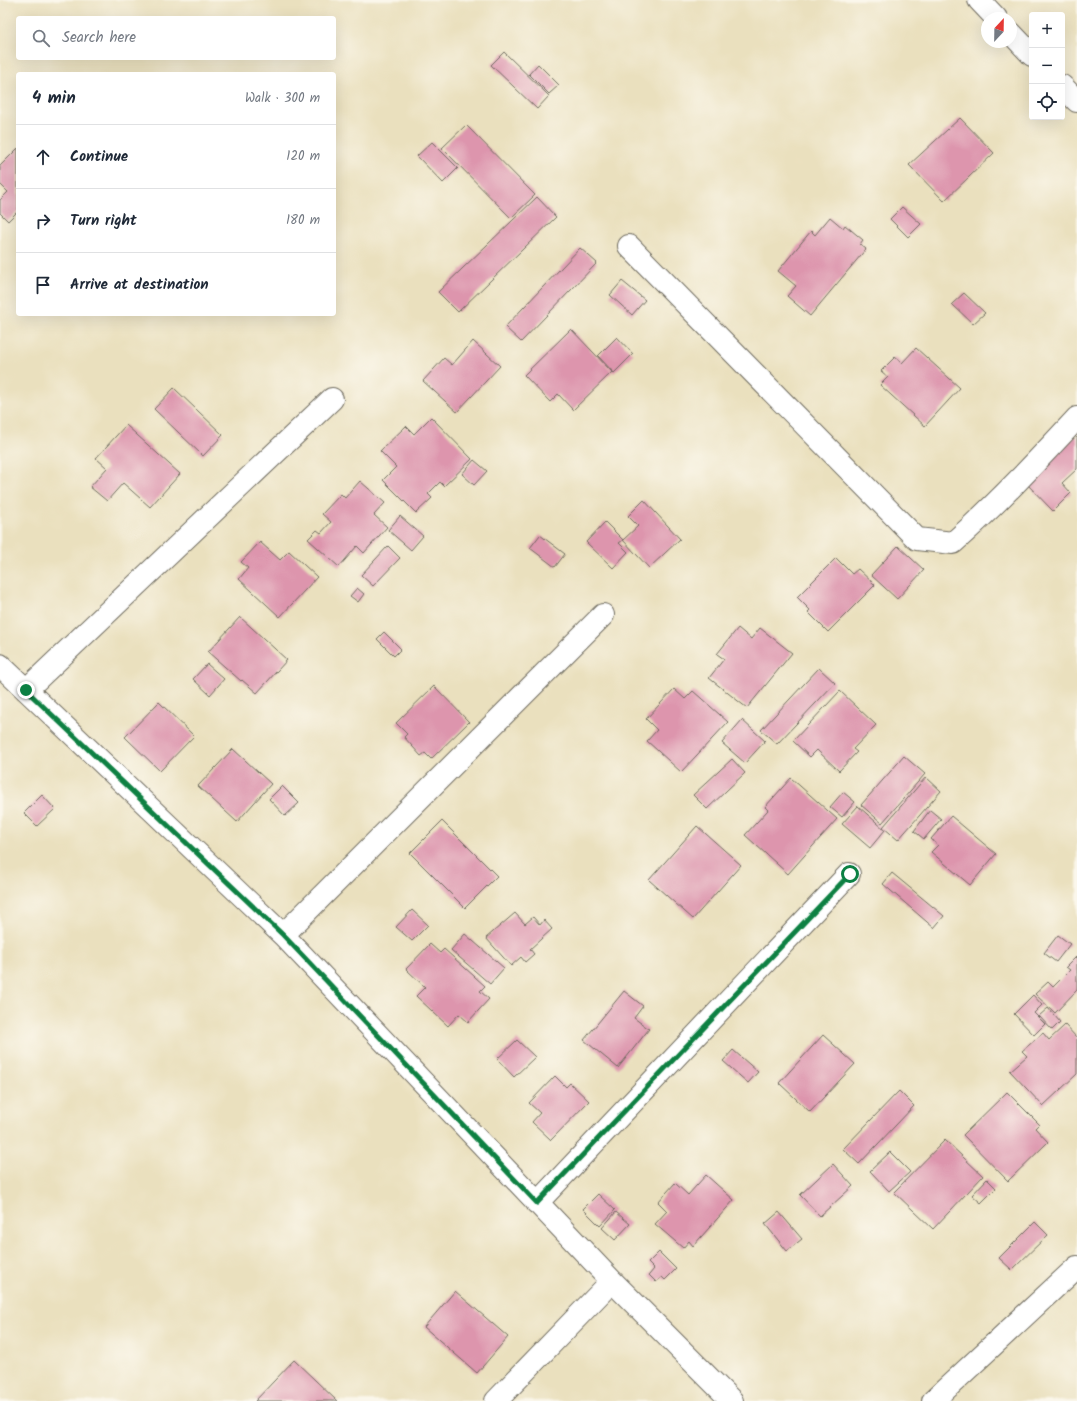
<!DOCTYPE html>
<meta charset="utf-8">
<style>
:root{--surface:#fff;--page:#f2f2f3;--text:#1f2937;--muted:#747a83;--line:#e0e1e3}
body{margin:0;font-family:Kalam,sans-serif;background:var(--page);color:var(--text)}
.controls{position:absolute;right:12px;top:12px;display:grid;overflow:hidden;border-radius:4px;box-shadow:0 4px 16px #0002}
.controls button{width:36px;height:36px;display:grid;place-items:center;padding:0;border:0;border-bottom:1px solid var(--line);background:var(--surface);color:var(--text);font:20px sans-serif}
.compass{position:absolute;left:981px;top:12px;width:36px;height:36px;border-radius:50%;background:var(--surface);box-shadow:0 4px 16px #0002;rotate:22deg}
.stop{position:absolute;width:12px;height:12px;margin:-9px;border:3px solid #0b8043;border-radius:50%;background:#fff}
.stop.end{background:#0b8043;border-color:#fff;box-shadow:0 1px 4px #0008}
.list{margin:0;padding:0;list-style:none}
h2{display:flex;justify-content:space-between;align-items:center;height:52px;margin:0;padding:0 16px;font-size:17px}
h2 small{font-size:13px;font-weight:400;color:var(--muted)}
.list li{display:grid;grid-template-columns:26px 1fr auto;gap:12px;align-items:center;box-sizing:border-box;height:64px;padding:0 16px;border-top:1px solid var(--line)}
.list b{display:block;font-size:15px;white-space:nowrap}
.list em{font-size:13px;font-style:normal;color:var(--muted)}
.icon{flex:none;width:22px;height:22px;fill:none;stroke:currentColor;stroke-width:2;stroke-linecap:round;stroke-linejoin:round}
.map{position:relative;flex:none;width:1077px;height:1401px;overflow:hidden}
.search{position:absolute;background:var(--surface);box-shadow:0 4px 16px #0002;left:16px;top:16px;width:320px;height:44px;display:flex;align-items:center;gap:10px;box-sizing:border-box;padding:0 14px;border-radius:4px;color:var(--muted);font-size:15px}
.panel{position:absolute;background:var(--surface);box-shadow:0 4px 16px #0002;left:16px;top:72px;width:320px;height:244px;border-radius:4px}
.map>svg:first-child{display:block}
</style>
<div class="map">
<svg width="1077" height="1401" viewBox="0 0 1077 1401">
<rect width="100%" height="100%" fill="#fbf7ec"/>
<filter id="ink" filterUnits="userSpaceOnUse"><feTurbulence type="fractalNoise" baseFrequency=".025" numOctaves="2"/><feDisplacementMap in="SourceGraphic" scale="8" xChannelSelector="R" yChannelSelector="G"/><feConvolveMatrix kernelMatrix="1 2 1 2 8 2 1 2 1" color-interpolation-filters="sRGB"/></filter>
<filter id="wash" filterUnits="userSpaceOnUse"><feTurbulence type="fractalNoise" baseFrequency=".012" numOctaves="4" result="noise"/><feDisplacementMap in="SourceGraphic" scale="16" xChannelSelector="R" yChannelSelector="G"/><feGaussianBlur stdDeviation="0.9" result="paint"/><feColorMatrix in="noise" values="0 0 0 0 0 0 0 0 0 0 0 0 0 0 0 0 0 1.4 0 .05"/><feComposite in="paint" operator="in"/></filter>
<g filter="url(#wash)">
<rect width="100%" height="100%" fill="#eae0be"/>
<g id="blocks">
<path fill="#dd95ad" d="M504 52 549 96 537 109 491 65Z
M538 64 559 85 549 94 529 74Z
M960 118 994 153 944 201 909 165Z
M466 125 535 195 511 218 442 148Z
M432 142 458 168 443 183 417 156Z
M18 148V211L8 221 0 213V200L8 192 0 184V166Z
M537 197 556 217 458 312 438 292Z
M902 207 921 224 908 237 890 219Z
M830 217 843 228 845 225 863 240 860 244 866 249 810 316 787 296 796 286 778 271 811 231 815 235Z
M580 248 597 263 521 342 505 327Z
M622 281 645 300 632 315 610 295Z
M964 293 985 313 973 324 952 304Z
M571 329 612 372 573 410 558 394 550 402 524 375Z
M617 337 633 354 614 373 598 356Z
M473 341 500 366 457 412 423 381 444 358 452 365Z
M916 348 960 388 925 426 880 385 888 377 881 371 895 357 902 363Z
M174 388 223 435 203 456 154 409Z
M431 417 472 459 444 486 440 482 428 494 432 498 416 513 383 480 396 467 380 451 406 426 414 434Z
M126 425 180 474 150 507 123 483 107 501 90 487 107 468 96 458Z
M1075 436 1077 438V469L1062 483 1071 493 1053 511 1026 483Z
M474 460 487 471 474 485 462 474Z
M360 481 385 503 374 515 387 527 364 553 357 546 339 567 308 539 317 530 321 533 331 522 322 514 341 494 345 498Z
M644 500 680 539 649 568 623 540 638 526 628 516Z
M400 516 423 536 411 550 388 530Z
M605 522 623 540 619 543 628 552 613 568 586 542Z
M540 535 565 554 555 567 530 548Z
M260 542 280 560 289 551 317 577 280 617 239 579 248 568 241 562Z
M388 546 400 558 373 586 361 575Z
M898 546 924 570 897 599 871 575Z
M836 558 852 574 858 569 875 585 828 632 808 612 810 610 797 597Z
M357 588 364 594 358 602 350 596Z
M240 617 287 660 257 693 242 680 241 681 208 652Z
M738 628 751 639 760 628 792 653 747 708 709 678 724 659 717 654Z
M384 632 401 649 394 656 377 639Z
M207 664 224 679 210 695 193 679Z
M819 668 835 683 777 744 761 730Z
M434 686 469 722 431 759 425 753 421 756 404 737 407 734 396 723Z
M674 689 685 699 693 691 728 722 681 772 647 741 657 730 646 719Z
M840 691 876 725 853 749 857 752 839 771 817 750 810 757 793 741Z
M159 702 194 736 160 771 125 737Z
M742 720 765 741 745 763 722 743Z
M233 749 271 784 237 822 198 786Z
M904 756 925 774 882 823 861 805Z
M732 759 745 773 707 809 693 795Z
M926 777 941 791 898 840 883 827Z
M791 778 837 819 788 874 745 835 768 810 765 807Z
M282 786 299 803 285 816 269 799Z
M843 792 855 802 842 817 830 807Z
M42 795 55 809 37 826 24 813Z
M858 806 885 830 870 848 842 824Z
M930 810 941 819 924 839 914 831Z
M951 816 996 854 970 885 931 852 938 845 931 839Z
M442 821 497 876 465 908 410 853Z
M697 826 741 865 693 919 649 880Z
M892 873 944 916 934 928 883 884Z
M412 910 428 925 412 941 396 927Z
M515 913 525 924 533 917 540 925 544 920 552 929 530 949 534 954 525 962 521 957 511 966 486 938Z
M465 934 504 968 490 984 451 950Z
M1058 935 1070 944 1056 962 1044 953Z
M430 944 440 953 444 949 485 986 480 991 489 999 468 1022 459 1014 448 1026 416 996 425 987 406 969Z
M1077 956V990L1055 1013 1035 994 1048 982 1053 987 1070 970 1066 967Z
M624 991 643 1006 634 1018 649 1029 618 1068 584 1040Z
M1033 995 1042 1005 1034 1013 1045 1024 1034 1035 1014 1014Z
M1048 1008 1060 1022 1052 1030 1039 1016Z
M1065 1025 1077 1038V1074L1043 1106 1010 1071 1027 1056 1022 1051 1043 1033 1049 1040Z
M823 1035 855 1064 810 1112 779 1083Z
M517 1040 535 1057 514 1077 497 1059Z
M733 1050 758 1072 748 1083 723 1061Z
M555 1076 566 1087 570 1083 589 1101 551 1140 532 1122 540 1113 529 1103Z
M899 1091 914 1106 859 1164 843 1149Z
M1007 1092 1039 1124 1035 1128 1048 1142 1008 1181 963 1135Z
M945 1140 983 1176 933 1229 894 1192Z
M890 1152 910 1172 889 1191 870 1171Z
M833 1164 853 1186 820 1216 800 1195Z
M706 1175 734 1200 693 1246 689 1241 683 1248 655 1224 667 1211 658 1202 675 1183 688 1195Z
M987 1179 996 1188 981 1203 972 1195Z
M598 1194 615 1210 600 1226 583 1209Z
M616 1212 630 1224 615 1240 602 1228Z
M779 1212 802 1239 787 1251 765 1224Z
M1035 1222 1048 1235 1012 1270 999 1258Z
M659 1252 676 1269 665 1280 662 1277 656 1282 649 1275 654 1269 648 1263Z
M455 1291 508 1337 477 1373 424 1327Z
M294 1360 337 1401H255Z"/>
</g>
</g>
<g filter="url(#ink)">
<use href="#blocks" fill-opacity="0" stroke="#6e6a5e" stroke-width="1"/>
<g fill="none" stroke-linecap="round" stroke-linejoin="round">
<g stroke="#6e6a5e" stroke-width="24">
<path id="street" d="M979 0 996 18
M1011 33 1032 55
M1062 86 1077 101
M629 246 917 539 953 543C997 504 1037 461 1077 418
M0 665 283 935 612 1281 732 1401
M26 690 332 399
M283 935 603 615
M537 1203 849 874
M496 1401 612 1281
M933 1401 1077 1267"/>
</g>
<use href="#street" stroke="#fff" stroke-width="22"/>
</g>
</g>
<g fill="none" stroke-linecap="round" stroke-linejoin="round" filter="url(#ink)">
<path stroke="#0b8043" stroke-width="5" d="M26 690 283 935 537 1203 850 874"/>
</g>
</svg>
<div class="controls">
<button>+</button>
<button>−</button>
<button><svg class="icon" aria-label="locate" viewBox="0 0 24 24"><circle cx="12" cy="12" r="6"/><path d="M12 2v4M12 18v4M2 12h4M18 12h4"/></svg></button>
</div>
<svg class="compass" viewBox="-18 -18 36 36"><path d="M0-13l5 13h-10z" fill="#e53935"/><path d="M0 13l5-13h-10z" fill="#747a83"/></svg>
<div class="stop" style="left:850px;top:874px"></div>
<div class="stop end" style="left:26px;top:690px"></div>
<div class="search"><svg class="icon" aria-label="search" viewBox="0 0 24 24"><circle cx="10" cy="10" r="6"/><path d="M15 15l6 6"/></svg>Search here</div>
<section class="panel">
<h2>4 min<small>Walk · 300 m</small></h2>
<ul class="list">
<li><svg class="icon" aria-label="ahead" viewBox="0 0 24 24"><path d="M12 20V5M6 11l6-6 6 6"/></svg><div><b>Continue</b></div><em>120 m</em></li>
<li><svg class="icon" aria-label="right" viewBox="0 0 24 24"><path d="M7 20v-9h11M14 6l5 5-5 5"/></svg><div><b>Turn right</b></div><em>180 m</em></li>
<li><svg class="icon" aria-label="arrive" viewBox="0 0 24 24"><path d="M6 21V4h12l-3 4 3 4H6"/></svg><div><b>Arrive at destination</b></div></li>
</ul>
</section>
</div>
